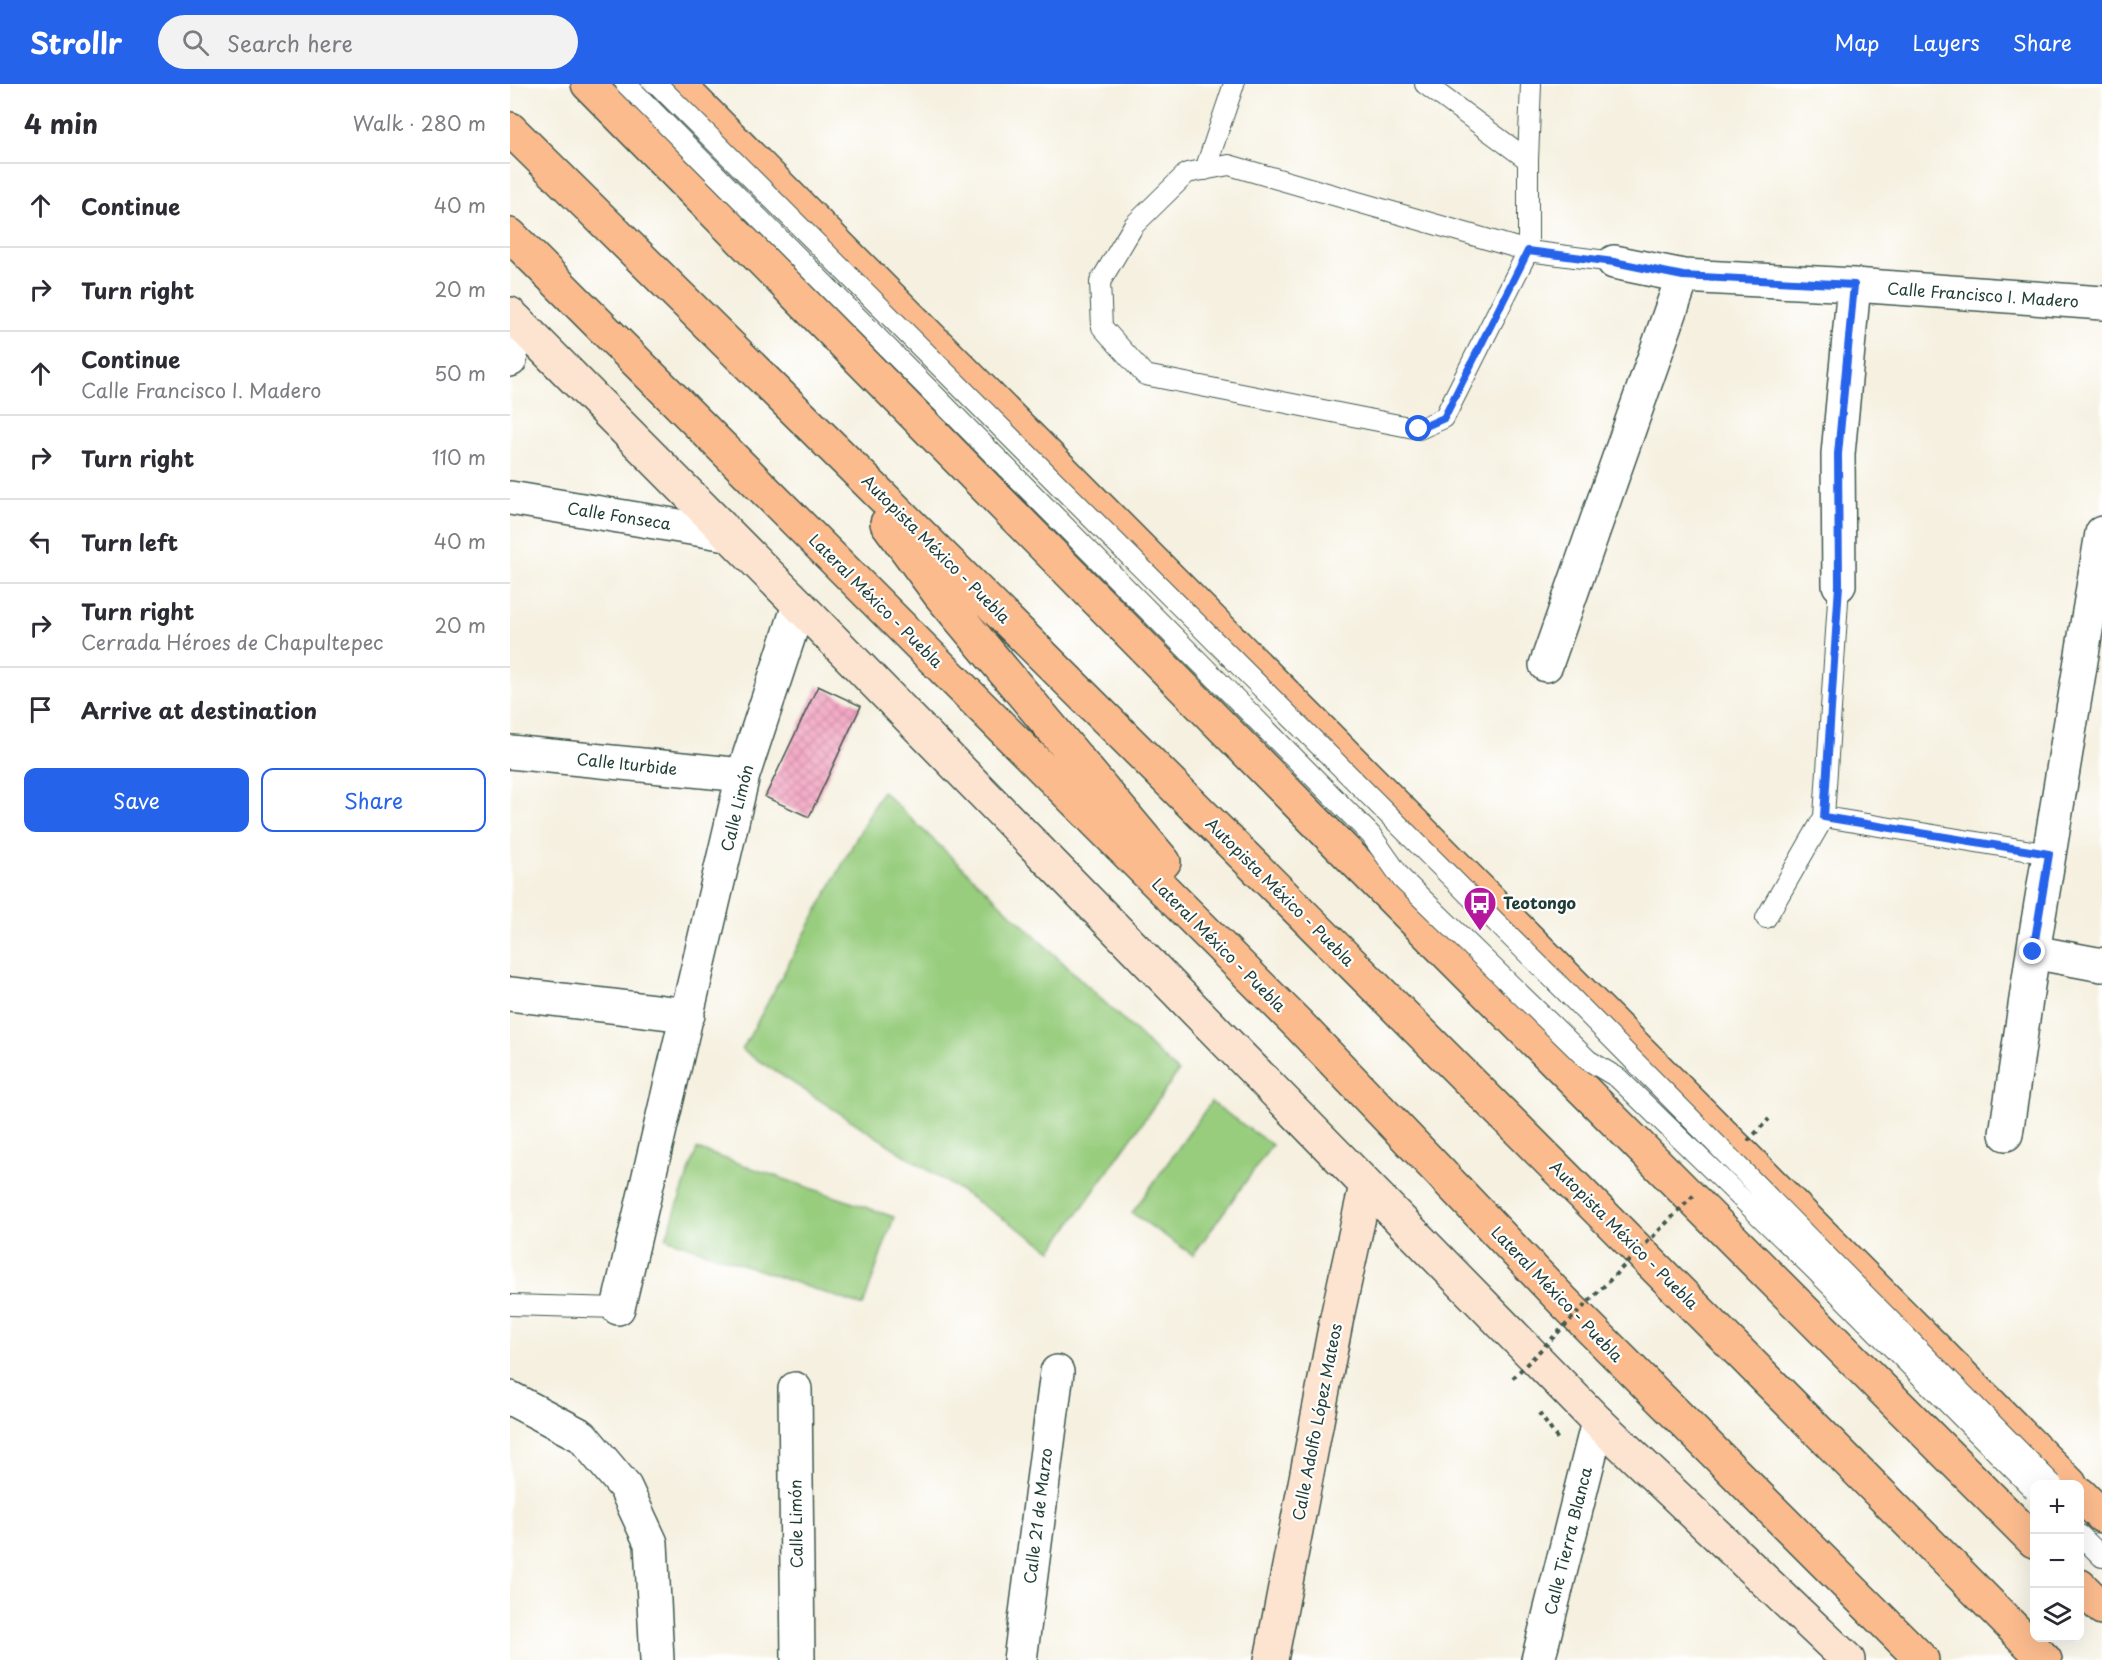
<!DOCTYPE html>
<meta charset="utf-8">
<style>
:root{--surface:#fff;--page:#f2f2f3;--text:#2b2b33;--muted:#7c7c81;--line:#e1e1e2;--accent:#2563eb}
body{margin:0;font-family:"Playpen Sans",sans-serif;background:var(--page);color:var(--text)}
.controls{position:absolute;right:18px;bottom:18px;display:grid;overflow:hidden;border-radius:12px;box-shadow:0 6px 24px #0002}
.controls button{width:54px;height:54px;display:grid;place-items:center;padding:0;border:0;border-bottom:2px solid var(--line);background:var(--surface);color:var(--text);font:30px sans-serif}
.stop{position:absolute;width:18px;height:18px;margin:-14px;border:4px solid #2563eb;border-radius:50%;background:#fff}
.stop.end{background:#2563eb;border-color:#fff;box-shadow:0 2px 6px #0008}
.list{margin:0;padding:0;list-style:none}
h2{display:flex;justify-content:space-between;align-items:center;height:78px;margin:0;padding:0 24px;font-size:26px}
h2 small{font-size:20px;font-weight:400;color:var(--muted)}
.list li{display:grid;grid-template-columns:39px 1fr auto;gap:18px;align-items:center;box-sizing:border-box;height:84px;padding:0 24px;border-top:2px solid var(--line)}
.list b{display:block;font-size:22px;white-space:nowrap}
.list p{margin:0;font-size:20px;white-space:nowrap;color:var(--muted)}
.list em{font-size:20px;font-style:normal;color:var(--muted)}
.actions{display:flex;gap:12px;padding:18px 24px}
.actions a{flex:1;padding:14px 0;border:2px solid var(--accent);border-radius:12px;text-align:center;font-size:21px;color:var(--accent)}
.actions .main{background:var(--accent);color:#fff}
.icon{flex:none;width:33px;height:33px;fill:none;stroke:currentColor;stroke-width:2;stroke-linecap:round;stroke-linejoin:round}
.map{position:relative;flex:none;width:1592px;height:1576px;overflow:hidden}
header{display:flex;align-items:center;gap:36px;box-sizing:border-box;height:84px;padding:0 30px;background:var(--accent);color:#fff}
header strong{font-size:28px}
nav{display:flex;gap:33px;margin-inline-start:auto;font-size:21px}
.search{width:420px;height:54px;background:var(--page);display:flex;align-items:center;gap:15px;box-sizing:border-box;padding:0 21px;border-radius:33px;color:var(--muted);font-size:22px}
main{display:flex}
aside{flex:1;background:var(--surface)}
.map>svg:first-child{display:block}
</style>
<header>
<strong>Strollr</strong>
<div class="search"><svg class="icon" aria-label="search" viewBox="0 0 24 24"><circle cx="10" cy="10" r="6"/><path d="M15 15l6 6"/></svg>Search here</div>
<nav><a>Map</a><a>Layers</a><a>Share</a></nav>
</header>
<main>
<aside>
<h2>4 min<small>Walk · 280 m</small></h2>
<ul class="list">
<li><svg class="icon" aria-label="ahead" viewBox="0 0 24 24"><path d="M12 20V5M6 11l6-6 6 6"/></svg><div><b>Continue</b></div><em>40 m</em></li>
<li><svg class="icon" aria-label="right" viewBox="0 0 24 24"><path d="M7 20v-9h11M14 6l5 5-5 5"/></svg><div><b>Turn right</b></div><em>20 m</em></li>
<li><svg class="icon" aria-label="ahead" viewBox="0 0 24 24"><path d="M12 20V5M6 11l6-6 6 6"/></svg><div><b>Continue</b><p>Calle Francisco I. Madero</p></div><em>50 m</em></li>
<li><svg class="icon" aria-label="right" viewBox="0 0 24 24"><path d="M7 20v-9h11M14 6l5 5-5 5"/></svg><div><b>Turn right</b></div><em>110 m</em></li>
<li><svg class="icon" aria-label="left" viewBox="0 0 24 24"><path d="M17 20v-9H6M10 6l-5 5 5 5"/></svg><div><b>Turn left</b></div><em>40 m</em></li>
<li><svg class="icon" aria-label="right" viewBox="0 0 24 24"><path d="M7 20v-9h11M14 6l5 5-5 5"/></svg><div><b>Turn right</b><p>Cerrada Héroes de Chapultepec</p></div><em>20 m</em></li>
<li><svg class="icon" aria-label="arrive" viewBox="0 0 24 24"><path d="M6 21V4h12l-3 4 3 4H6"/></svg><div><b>Arrive at destination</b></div></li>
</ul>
<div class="actions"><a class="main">Save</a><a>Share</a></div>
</aside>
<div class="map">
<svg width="1592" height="1576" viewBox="0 0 1592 1576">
<defs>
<pattern id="building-cross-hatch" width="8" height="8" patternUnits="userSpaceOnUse" patternTransform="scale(1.5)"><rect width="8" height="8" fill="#f39dbd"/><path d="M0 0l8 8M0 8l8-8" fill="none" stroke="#c4819a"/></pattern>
</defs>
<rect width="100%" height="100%" fill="#fff"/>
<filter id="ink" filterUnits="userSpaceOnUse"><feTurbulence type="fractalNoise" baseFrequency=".0167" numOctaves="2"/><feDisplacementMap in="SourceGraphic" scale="12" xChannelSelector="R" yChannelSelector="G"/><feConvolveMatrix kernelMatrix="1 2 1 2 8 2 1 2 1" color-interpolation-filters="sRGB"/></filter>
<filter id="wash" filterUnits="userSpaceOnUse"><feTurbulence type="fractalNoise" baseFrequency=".008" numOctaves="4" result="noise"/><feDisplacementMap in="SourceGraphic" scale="24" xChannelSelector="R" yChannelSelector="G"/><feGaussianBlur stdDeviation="1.35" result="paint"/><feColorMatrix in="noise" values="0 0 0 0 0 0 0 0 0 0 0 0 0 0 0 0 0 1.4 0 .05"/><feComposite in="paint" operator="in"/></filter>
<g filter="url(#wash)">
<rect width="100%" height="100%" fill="#f5f0df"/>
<path fill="#98cd7e" stroke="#5c8559" stroke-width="1.5" d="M372 707 668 988 542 1166 232 966Z
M701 1018 762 1061 683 1171 622 1129Z
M187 1065 384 1133 353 1222 156 1154Z"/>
<g id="blocks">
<path fill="url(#building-cross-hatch)" d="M308 602 351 622 299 733 255 713Z"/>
</g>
</g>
<g filter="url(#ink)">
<use href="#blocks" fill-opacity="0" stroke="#3f584e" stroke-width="1.5"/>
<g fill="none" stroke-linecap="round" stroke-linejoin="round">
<g stroke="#3f584e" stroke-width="22">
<path id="lane" d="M915 0 1018 76
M1021 0 1018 76V167L1104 178
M719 81 1018 167 934 334 909 345 635 291 592 243 590 198 624 141 677 89Z
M695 86 724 0
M1314 733 1539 770
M1256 834 1314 733 1329 501
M0 1221 108 1224
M1570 1451 1592 1473"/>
</g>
<g stroke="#3f584e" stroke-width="36">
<path id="street" d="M1104 178 1173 192 1344 201 1592 219
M0 276 7 237
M0 414 217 450
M1329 501 1328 370 1344 201
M1036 581 1173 192
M0 668 233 691
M1523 868 1592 881
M0 910 178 931
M1496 1050 1523 868 1592 449
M108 1224 233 691 289 521
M285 1305 288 1576
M0 1314 72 1352 115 1403 141 1459 147 1576
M510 1576 547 1288
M1028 1576 1088 1338"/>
</g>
<g stroke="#3f584e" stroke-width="36">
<path id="secondary" d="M0 230 289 521 1088 1338 1338 1576
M761 1576 827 1233 856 1101"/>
</g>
<g stroke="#3f584e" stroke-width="36">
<path id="highway" d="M78 0 818 750 1524 1457
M168 0 1560 1400
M0 45C515 552 1027 1062 1535 1576
M0 151 790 942 1053 1217 1412 1576
M377 439 430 511 654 778
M1570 1410 1592 1432
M1570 1502 1592 1524"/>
</g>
<path stroke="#3f584e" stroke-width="4" stroke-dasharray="4.5 4.5" stroke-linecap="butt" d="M1029 1329 1049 1357"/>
<use href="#lane" stroke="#fff" stroke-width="20"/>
<use href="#street" stroke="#fff" stroke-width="33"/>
<use href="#secondary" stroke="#fde4d1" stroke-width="33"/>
<use href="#highway" stroke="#fbbb8d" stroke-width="33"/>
<g stroke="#3f584e" stroke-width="22" stroke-linecap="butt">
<path id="lane-bridge" d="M116 0 861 751 892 795 1078 976 1108 994 1306 1187 1524 1406
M147 0 1054 906 1542 1400"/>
</g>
<path stroke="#3f584e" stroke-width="4" stroke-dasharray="4.5 4.5" stroke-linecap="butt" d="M1238 1057 1259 1035
M1003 1294 1186 1109"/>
<use href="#lane-bridge" stroke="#fff" stroke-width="20"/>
</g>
</g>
<g fill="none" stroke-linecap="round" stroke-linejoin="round" filter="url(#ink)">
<path stroke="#2563eb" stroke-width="8" d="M909 345 934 334 1018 167 1104 178 1173 192 1344 201 1328 370 1329 501 1314 733 1539 770 1523 868"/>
</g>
<defs>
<g id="bus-pin" transform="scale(1.725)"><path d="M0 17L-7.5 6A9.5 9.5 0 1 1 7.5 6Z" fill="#b5179e" stroke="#fff"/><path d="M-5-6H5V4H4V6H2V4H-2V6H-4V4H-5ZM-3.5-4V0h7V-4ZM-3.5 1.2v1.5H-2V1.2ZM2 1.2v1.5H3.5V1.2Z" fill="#fff"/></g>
</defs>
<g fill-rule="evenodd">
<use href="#bus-pin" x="970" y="819"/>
</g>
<g text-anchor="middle" stroke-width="4.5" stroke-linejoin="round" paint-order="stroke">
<g font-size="16" fill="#1f3d34" stroke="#fff">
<text transform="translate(1473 211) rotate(4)" y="6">Calle Francisco I. Madero</text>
<text transform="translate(109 432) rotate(9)" y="6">Calle Fonseca</text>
<text transform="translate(426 465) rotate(45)" y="6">Autopista México - Puebla</text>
<text transform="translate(366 517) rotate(45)" y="6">Lateral México - Puebla</text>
<text transform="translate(117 680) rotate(6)" y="6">Calle Iturbide</text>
<text transform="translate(227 724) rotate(-76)" y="6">Calle Limón</text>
<text transform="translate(770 808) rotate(45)" y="6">Autopista México - Puebla</text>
<text transform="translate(709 861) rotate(45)" y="6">Lateral México - Puebla</text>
<text transform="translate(1114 1151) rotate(45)" y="6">Autopista México - Puebla</text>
<text transform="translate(1047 1210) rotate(46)" y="6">Lateral México - Puebla</text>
<text transform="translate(807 1338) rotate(-79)" y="6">Calle Adolfo López Mateos</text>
<text transform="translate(528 1432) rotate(-83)" y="6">Calle 21 de Marzo</text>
<text transform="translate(286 1440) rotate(-91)" y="6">Calle Limón</text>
<text transform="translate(1058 1457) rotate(-76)" y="6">Calle Tierra Blanca</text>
</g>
<g font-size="16" font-weight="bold" fill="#1f3d34" stroke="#fff" text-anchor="start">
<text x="993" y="825">Teotongo</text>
</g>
</g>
</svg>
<div class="controls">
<button>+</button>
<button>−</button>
<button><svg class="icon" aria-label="layers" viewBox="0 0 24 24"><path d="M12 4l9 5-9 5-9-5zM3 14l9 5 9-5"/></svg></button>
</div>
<div class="stop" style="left:909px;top:345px"></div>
<div class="stop end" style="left:1523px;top:868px"></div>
</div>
</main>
